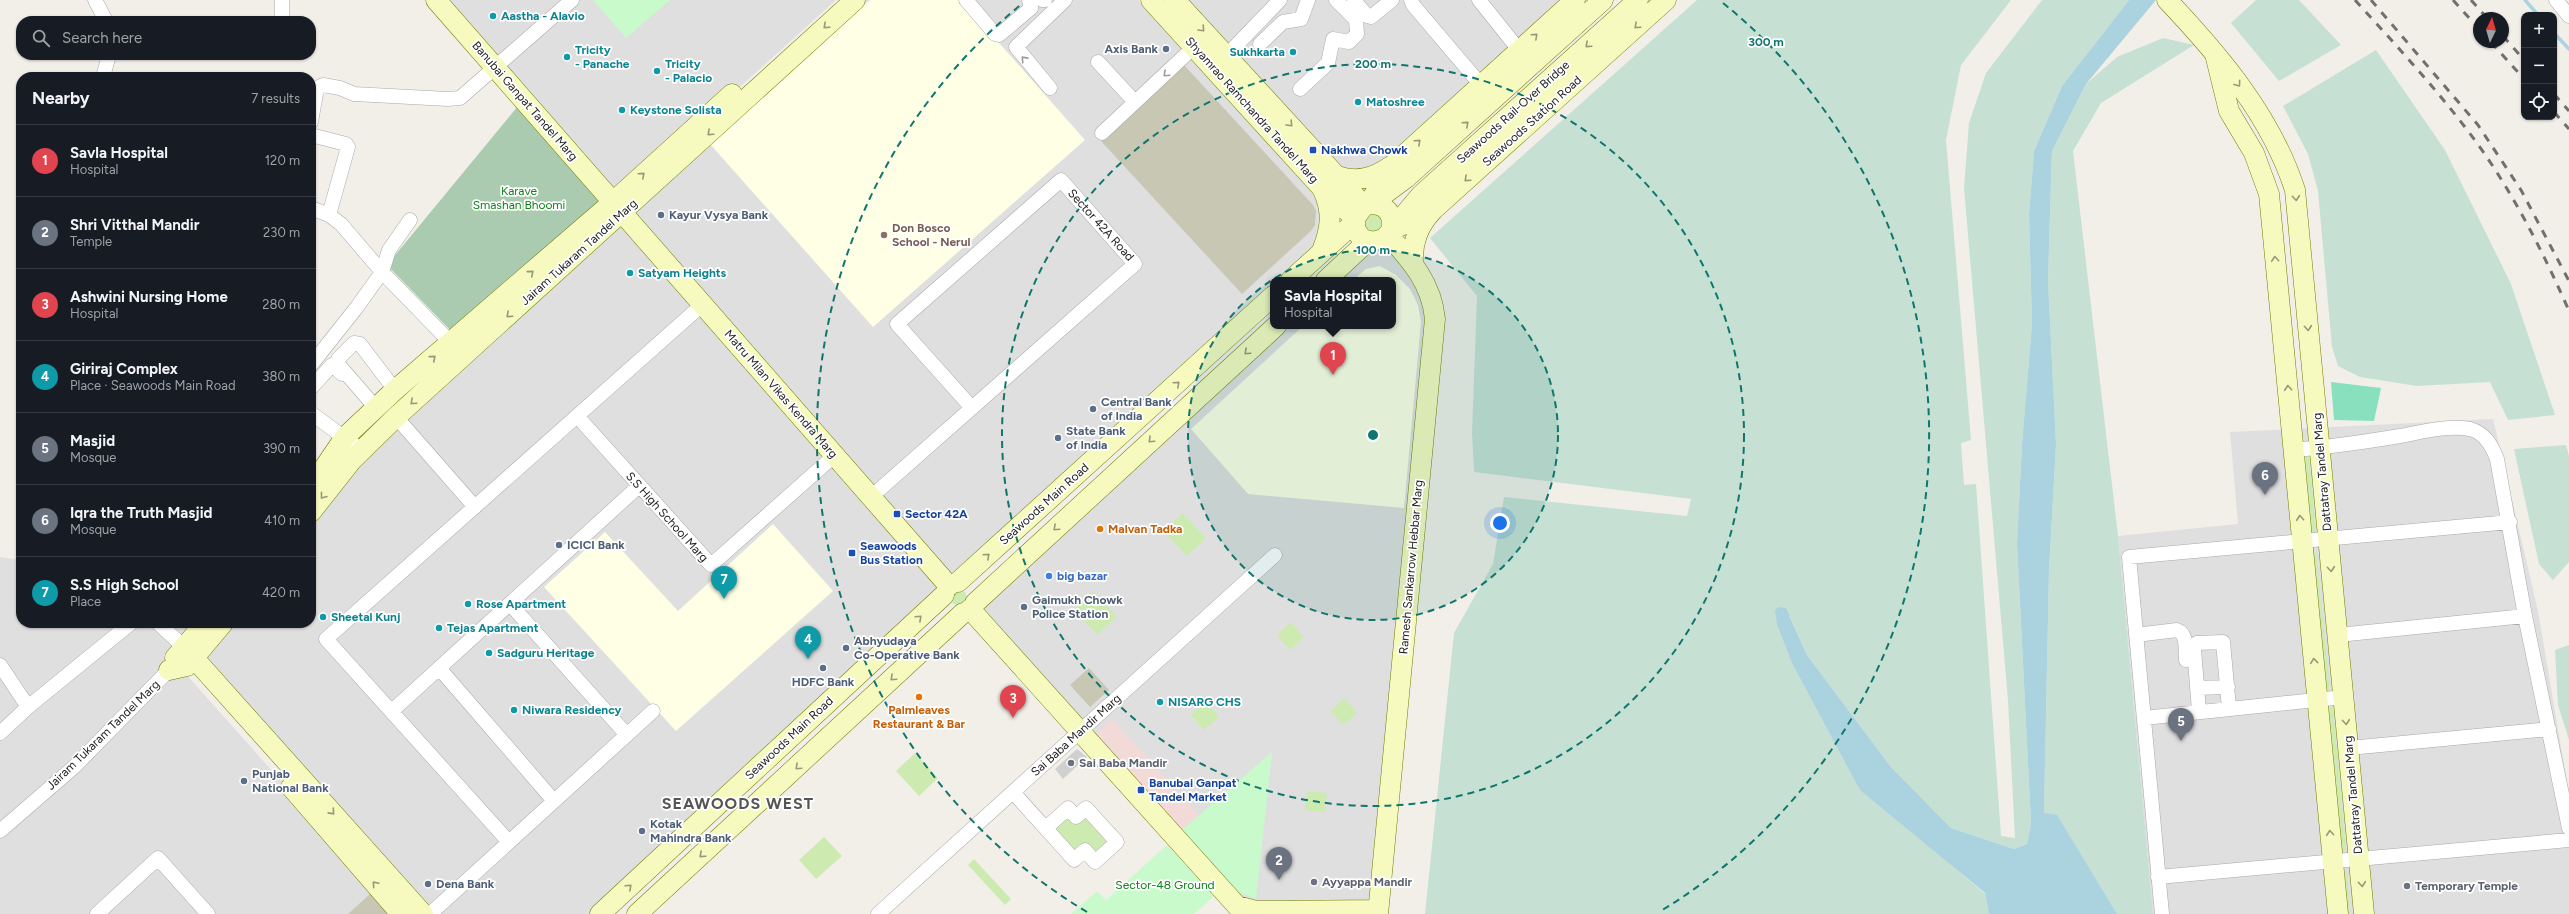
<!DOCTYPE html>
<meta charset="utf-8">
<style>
:root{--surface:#171b24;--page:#242831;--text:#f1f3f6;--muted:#9ea1a6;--line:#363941;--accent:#8c9099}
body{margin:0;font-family:Figtree,sans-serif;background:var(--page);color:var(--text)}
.controls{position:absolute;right:12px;top:12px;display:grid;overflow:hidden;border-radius:8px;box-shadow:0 1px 3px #0004}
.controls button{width:36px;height:36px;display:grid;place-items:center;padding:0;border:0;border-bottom:1px solid var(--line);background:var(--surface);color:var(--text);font:20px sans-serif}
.compass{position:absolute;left:2473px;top:12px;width:36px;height:36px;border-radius:50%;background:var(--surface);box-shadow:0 1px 3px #0004;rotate:5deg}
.you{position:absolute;left:1500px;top:523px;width:14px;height:14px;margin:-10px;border:3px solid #fff;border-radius:50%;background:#1a73e8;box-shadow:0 0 0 6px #1a73e833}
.badge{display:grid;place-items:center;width:26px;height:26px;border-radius:50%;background:var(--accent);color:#fff;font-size:13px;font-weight:700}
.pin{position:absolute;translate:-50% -33px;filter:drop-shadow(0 1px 2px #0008)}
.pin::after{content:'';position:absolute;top:21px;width:14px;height:12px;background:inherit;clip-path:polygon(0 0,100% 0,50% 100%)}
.popup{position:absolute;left:1270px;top:277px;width:126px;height:52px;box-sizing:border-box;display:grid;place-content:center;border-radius:8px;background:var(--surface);filter:drop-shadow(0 1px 3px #0005);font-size:13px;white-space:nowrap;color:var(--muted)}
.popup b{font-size:15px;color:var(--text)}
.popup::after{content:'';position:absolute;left:50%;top:100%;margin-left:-8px;border:8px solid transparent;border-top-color:var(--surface)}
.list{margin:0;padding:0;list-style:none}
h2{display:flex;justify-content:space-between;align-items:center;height:52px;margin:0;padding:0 16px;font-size:17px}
h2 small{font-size:13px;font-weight:400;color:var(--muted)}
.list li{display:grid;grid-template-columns:26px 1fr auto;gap:12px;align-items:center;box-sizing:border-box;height:72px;padding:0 16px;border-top:1px solid var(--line)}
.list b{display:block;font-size:15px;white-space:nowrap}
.list p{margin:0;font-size:13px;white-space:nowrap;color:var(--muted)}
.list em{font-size:13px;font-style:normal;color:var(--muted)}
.icon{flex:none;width:22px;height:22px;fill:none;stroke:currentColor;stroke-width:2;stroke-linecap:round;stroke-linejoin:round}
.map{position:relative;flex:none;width:2569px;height:914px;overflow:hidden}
.search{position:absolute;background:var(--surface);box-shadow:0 1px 3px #0004;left:16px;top:16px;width:300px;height:44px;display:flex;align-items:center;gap:10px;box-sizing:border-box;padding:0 14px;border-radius:16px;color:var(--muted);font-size:15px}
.panel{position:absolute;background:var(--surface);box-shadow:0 1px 3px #0004;left:16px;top:72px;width:300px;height:556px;border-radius:16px}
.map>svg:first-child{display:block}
</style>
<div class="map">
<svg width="2569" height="914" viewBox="0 0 2569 914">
<rect width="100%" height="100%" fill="#f2efe9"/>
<path fill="#e0dfdf" d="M436 0H836L613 202Z
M855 0H1138L1354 223 1291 280H1273V296L600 914H423L195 658 223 623H311V512L352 460Z
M1177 0H1575L1368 205Z
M1384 239 1431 297 1378 910H1249L974 605 1276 326H1393V280H1326Z
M2493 419 2538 611 2569 794V914H2153L2118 536 2238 524 2230 432Z
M0 557 21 560V623H214L183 671 400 914H0Z"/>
<path fill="#f2dad9" d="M1112 719 1199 815 1182 830 1096 734Z"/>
<path fill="#ffffe5" d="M870 0H961L1085 140 873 327 710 144Z
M1380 266 1396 275 1410 289 1418 305 1421 322 1404 508 1248 494 1191 429 1303 326H1393V280H1353L1366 269Z
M773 524 833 591 676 731 544 587 605 532 678 611Z"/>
<path fill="#d0d0d0" d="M1077 749 1087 757 1063 779 1055 769Z"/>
<path fill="#c7c7b4" d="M1184 65 1313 205 1316 211 1315 225 1311 231 1242 294 1101 141Z
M1089 668 1109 690 1090 707 1070 685Z
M370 894 388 914H348Z"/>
<path fill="#cdebb0" d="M1364 223a9 9 0 1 1 18 0a9 9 0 1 1-18 0Z
M2309 456 2316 532 2306 534 2299 458Z
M1183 513 1206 538 1187 556 1163 531Z
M2309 552H2316L2330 690H2322Z
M951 598a8 8 0 1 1 16 0a8 8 0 1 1-16 0Z
M1093 592 1117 617 1097 635 1074 610Z
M1291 622 1304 637 1290 650 1277 635Z
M1344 698 1358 713 1343 725 1330 711Z
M1206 702 1219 717 1204 730 1191 715Z
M2324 707 2333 708 2346 850 2337 852Z
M915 753 938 778 919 796 896 771Z
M1307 791 1327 793 1325 812 1305 810Z
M1086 808 1117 842 1095 862 1085 850 1074 860 1046 828Z
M824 837 842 856 816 879 799 860Z
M974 859 1011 899 1005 905 968 865Z
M2347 874 2350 914H2342L2338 875Z"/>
<path fill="#c6e0d4" d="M1697 0H2011L1961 65 1946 140 1971 440 1961 443 1964 485 1976 484 2001 836 2015 838 2008 700 1964 188 1969 123 1986 73 2042 0H2129L2062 86 2034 151 2029 215 2032 324 2022 444 2017 544 2031 823 2027 844 2014 849 1951 828 1891 767 1807 655 1790 616 1775 610 1951 865 1985 894 1989 914H1425L1454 633 1493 564 1504 497 1687 516 1691 499 1474 472 1472 433 1477 296 1430 238Z
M2256 0H2299L2341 45 2279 81 2231 23Z
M2163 38 2194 45 2101 103 2073 151 2118 536 2153 914H2117L2091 872 2044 814 2049 571 2056 444 2048 280 2052 151 2086 84 2117 57Z
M2376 50 2445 150 2511 284 2555 415 2508 420 2490 382 2417 386 2360 377 2338 366 2332 347 2318 191 2308 154 2283 106Z
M2566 445 2569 456V562L2553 580 2539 564 2514 449Z
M2569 645V740L2558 705 2555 650Z"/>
<path fill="#aacbaf" d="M518 106 602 201 455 335 387 265Z"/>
<path fill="#c8facc" d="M593 0H670L626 38Z
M1272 752 1256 899 1238 892 1182 830Z
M1167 845 1214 896 1194 914H1071L1097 891 1106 900Z"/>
<path fill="#88e0be" d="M2331 382 2381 388 2374 421 2334 420Z"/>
<path fill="#aad3df" d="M2129 0H2156L2086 84 2052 151 2048 280 2056 444 2049 571 2044 813 2057 815 2117 914H1989L1985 893 1860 790 1792 663 1777 624 1775 610 1779 607 1786 608 1807 655 1891 767 1951 828 2014 849 2027 844 2031 823 2017 544 2022 444 2032 324 2029 215 2034 151 2062 86Z"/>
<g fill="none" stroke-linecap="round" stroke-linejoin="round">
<path stroke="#aad3df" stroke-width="3.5" d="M2525 0 2538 15
M2554 33 2569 49"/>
<g stroke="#a9a9a9" stroke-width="15">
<path id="street" d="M95 0 106 21
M966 0 995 34 999 35 1031 8 1029 0
M1042 0H1045
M1354 0 1367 16 1371 17 1392 0
M1411 0 1413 5 1481 85
M1479 0 1519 50
M2556 0 2569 16
M282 16V0
M1260 44 1283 22 1301 19 1308 0
M1226 56 1280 0
M1098 62 1135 102
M103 77 109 55
M1050 88 1016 47 1065 0
M1300 89 1328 63 1333 39 1349 42 1357 34 1356 20 1336 0
M311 122 317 88 323 85 340 88 354 94 448 99 460 98 572 0
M1102 133 1194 47
M311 135 346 144 348 147 329 215
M311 208 329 215 341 224 382 272 456 348
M311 365 357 307 382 272 389 250 410 220
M311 388 332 365 342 374
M376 408 338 364V359L354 343 360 344 395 390
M311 413 361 450
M577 416 711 565 835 455
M396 417 475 507
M2294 450C2329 447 2364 442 2400 436 2422 432 2447 425 2470 429 2485 433 2492 446 2497 459L2525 616 2569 828
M871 497 1135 264 1061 180 897 324 972 408
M510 604 627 735
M158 623 184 647
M2136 635 2177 630C2188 634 2185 649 2186 660
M2338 635 2525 616
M0 665 28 707 131 623
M439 668 554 801
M2197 688 2228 687
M392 711 639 486
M2199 711 2194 649V645L2197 643 2223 642 2229 708
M2144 718 2344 697
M0 733 28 707
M2349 748 2549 729
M1013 792C1033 815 1054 837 1074 860L1085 850 1095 862 1117 842 1086 808 1076 817 1068 808 1046 828
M0 831 74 767 169 670
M509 842 326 639 703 304
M2158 877 2569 840
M97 914 158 858 208 914
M430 914 653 711
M878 914 1275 555
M2162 914 2129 557 2510 522"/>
</g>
<g stroke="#707d05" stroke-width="21">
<path id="secondary" d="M436 0 949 586
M1151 0 1322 188 1355 218
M1175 0 1364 206
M2167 0C2220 56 2271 116 2295 190L2364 914
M2216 58 2229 111 2254 153 2269 194 2338 914
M1337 176C1357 183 1374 178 1391 166
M1372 198 1393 165 1575 0
M1371 204 1406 178 1603 0
M1392 226C1393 210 1380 200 1364 206L1355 218V229L1362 239 1373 242 1384 239 1421 195 1638 0
M1396 228 1434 209 1666 0
M1322 251C1331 229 1333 212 1323 190
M1413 264C1412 242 1418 226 1433 210
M1291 280 1354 223
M1326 280 1368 241
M311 487 345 437 395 390 613 202 732 94
M311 512 352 460 396 417 855 0
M958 582 1273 296
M975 603 1276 326
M970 609 1237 906 1256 911 1378 910
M184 647 423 914
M175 658 205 623
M169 670 187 666 223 623
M291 787 401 914
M600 914 944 595
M637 914 963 613
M1378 914 1435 319C1432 284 1411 260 1388 235"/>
</g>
<use href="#street" stroke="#fff" stroke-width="14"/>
<use href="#secondary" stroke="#f7fabf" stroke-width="20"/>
<path stroke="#707070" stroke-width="3" stroke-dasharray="8 8" stroke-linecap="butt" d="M2355 0C2394 43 2433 85 2468 131 2508 183 2543 251 2569 311
M2371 0 2478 125 2521 190 2569 281
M2453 0 2479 29
M2471 0 2487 18
M2503 36 2524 60
M2491 42 2524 79
M2554 94 2569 111
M2554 112 2569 129"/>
</g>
<defs><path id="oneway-chevron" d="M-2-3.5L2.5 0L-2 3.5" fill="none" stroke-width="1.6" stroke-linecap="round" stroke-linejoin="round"/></defs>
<g stroke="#979978">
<use href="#oneway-chevron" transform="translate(826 26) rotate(138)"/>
<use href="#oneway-chevron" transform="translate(1637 26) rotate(138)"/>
<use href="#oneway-chevron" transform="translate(1202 29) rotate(47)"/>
<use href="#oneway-chevron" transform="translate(1535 36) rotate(-42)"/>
<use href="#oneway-chevron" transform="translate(1588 45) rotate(138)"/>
<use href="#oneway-chevron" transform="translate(2238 84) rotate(54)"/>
<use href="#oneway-chevron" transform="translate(1290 124) rotate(47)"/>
<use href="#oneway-chevron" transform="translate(1466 124) rotate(-42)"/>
<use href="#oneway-chevron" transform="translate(710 133) rotate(138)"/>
<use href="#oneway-chevron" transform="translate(1418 142) rotate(-42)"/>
<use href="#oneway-chevron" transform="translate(642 175) rotate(-42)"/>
<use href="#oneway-chevron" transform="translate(1467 179) rotate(138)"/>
<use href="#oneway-chevron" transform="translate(2296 198) rotate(85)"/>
<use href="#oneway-chevron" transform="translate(2275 259) rotate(-95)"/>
<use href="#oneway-chevron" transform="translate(531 273) rotate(-41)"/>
<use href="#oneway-chevron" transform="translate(509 315) rotate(138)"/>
<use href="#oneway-chevron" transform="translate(2308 328) rotate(85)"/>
<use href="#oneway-chevron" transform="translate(1247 352) rotate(137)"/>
<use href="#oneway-chevron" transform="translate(433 358) rotate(-40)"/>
<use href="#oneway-chevron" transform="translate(1177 384) rotate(-42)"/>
<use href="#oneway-chevron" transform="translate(2288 388) rotate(-95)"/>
<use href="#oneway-chevron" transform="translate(413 402) rotate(138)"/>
<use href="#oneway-chevron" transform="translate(1151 440) rotate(137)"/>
<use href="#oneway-chevron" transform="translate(323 496) rotate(128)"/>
<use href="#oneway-chevron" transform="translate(2300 518) rotate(-95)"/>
<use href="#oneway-chevron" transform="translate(1056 528) rotate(137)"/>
<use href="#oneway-chevron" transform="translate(987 556) rotate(-42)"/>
<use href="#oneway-chevron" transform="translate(2331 569) rotate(85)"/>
<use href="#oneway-chevron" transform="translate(919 618) rotate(-43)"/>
<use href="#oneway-chevron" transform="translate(2314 661) rotate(-96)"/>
<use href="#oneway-chevron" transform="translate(893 678) rotate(137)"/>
<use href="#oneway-chevron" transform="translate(2346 722) rotate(85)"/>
<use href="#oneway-chevron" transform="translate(798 767) rotate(137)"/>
<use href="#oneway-chevron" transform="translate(332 812) rotate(48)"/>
<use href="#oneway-chevron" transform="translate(2330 833) rotate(-95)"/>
<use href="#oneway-chevron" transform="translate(702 855) rotate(138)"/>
<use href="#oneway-chevron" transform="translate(375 884) rotate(-131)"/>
<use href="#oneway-chevron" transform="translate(2362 884) rotate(85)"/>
<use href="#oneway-chevron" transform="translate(629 887) rotate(-43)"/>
</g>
<g stroke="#9c9c9c">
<use href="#oneway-chevron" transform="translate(1024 59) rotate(-132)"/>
<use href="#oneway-chevron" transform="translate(1166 74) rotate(137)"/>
</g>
<circle cx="1373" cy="435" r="185" fill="#0f766e" fill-opacity=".12"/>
<g fill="none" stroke="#0f766e" stroke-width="2" stroke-dasharray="7 5">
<circle cx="1373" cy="435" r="185"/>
<circle cx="1373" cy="435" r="371"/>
<path d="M1087 912A556 556 0 0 1 1023 3M1723 3A556 556 0 0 1 1659 912"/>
</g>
<g fill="#0f9aa8" stroke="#fff" stroke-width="1.5">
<circle cx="493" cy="16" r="4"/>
<circle cx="1293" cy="52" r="4"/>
<circle cx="567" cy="57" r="4"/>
<circle cx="657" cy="71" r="4"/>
<circle cx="1358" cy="102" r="4"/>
<circle cx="622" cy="110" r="4"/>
<circle cx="630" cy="273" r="4"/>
<circle cx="468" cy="604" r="4"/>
<circle cx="323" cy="617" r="4"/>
<circle cx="439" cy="628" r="4"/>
<circle cx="489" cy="653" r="4"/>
<circle cx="1160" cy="702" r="4"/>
<circle cx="514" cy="710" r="4"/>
</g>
<g fill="#5c6f8a" stroke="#fff" stroke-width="1.5">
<circle cx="1166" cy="49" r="4"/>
<circle cx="661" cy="215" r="4"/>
<circle cx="1093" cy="409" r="4"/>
<circle cx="1058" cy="438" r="4"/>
<circle cx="559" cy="545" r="4"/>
<circle cx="1024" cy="607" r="4"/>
<circle cx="846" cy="648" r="4"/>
<circle cx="823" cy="668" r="4"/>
<circle cx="244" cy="781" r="4"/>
<circle cx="642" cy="831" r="4"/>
<circle cx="428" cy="884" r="4"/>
</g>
<g fill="#1a4fb4" stroke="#fff" stroke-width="1.5">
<rect x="1309" y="146" width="8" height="8" rx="2"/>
<rect x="893" y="510" width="8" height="8" rx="2"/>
<rect x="848" y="549" width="8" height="8" rx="2"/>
<rect x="1137" y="786" width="8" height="8" rx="2"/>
</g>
<circle fill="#8d6e63" stroke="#fff" stroke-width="1.5" cx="884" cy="235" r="4"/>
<g fill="#e8710a" stroke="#fff" stroke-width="1.5">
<circle cx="1100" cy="529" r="4"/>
<circle cx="919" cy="697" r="4"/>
</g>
<circle fill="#3f7fe0" stroke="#fff" stroke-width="1.5" cx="1049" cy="576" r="4"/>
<g fill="#6b7280" stroke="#fff" stroke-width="1.5">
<circle cx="1071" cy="763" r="4"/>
<circle cx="1314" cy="882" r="4"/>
<circle cx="2407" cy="886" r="4"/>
</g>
<g text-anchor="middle" stroke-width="3.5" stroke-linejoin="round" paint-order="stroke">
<g font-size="12" font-weight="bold" fill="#0d838f" stroke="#fff" text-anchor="start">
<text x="501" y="20">Aastha - Alavio</text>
<text x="575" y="54">Tricity<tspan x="575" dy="14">- Panache</tspan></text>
<text x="1285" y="56" text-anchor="end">Sukhkarta</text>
<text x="665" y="68">Tricity<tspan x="665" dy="14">- Palacio</tspan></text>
<text x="1366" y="106">Matoshree</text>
<text x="630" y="114">Keystone Solista</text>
<text x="638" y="277">Satyam Heights</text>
<text x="476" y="608">Rose Apartment</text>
<text x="331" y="621">Sheetal Kunj</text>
<text x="447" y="632">Tejas Apartment</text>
<text x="497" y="657">Sadguru Heritage</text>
<text x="1168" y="706">NISARG CHS</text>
<text x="522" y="714">Niwara Residency</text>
</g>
<g font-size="12" font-weight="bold" fill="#4e5e75" stroke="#fff" text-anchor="start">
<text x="1158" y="53" text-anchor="end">Axis Bank</text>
<text x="669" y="219">Kayur Vysya Bank</text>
<text x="1101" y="406">Central Bank<tspan x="1101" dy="14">of India</tspan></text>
<text x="1066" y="435">State Bank<tspan x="1066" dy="14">of India</tspan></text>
<text x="567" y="549">ICICI Bank</text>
<text x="1032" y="604">Gaimukh Chowk<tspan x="1032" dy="14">Police Station</tspan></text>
<text x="854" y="645">Abhyudaya<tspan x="854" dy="14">Co-Operative Bank</tspan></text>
<text x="823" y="686" text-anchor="middle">HDFC Bank</text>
<text x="252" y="778">Punjab<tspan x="252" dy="14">National Bank</tspan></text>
<text x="650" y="828">Kotak<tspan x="650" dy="14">Mahindra Bank</tspan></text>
<text x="436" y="888">Dena Bank</text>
</g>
<g font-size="12" fill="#222" stroke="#fff">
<text transform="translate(525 101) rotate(49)" y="4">Banubai Ganpat Tandel Marg</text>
<text transform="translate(1252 110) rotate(48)" y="4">Shyamrao Ramchandra Tandel Marg</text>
<text transform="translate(1513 112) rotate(-42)" y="4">Seawoods Rail-Over Bridge</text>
<text transform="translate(1532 121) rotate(-42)" y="4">Seawoods Station Road</text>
<text transform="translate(1101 225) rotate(48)" y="4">Sector 42A Road</text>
<text transform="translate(579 252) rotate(-42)" y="4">Jairam Tukaram Tandel Marg</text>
<text transform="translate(781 394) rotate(49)" y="4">Matru Milan Vikas Kendra Marg</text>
<text transform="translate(2322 472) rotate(-95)" y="4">Dattatray Tandel Marg</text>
<text transform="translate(1044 504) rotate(-42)" y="4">Seawoods Main Road</text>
<text transform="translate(667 517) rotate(48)" y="4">S.S High School Marg</text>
<text transform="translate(1411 567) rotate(-85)" y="4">Ramesh Sankarrow Hebbar Marg</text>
<text transform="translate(103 735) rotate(-44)" y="4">Jairam Tukaram Tandel Marg</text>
<text transform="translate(1076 735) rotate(-42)" y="4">Sai Baba Mandir Marg</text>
<text transform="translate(789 738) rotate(-43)" y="4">Seawoods Main Road</text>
<text transform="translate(2353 795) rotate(-95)" y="4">Dattatray Tandel Marg</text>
</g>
<g font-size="12" font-weight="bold" fill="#164399" stroke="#fff" text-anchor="start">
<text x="1321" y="154">Nakhwa Chowk</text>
<text x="905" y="518">Sector 42A</text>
<text x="860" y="550">Seawoods<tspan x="860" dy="14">Bus Station</tspan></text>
<text x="1149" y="787">Banubai Ganpat<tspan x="1149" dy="14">Tandel Market</tspan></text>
</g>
<g font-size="12" fill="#0c8416" stroke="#fff">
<text x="519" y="195">Karave<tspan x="519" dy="14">Smashan Bhoomi</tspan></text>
<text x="1165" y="889">Sector-48 Ground</text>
</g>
<g font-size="12" font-weight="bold" fill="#785e54" stroke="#fff" text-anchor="start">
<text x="892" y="232">Don Bosco<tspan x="892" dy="14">School - Nerul</tspan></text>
</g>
<g font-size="12" font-weight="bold" fill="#c56008" stroke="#fff" text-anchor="start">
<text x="1108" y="533">Malvan Tadka</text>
<text x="919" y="714" text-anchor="middle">Palmleaves<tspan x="919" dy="14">Restaurant &amp; Bar</tspan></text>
</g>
<g font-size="12" font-weight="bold" fill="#366cbe" stroke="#fff" text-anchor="start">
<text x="1057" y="580">big bazar</text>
</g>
<g font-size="12" font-weight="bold" fill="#5b616d" stroke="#fff" text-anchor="start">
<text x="1079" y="767">Sai Baba Mandir</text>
<text x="1322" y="886">Ayyappa Mandir</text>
<text x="2415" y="890">Temporary Temple</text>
</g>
<g font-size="16" font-weight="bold" letter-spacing="1" fill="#555" stroke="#fff">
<text x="738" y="809">SEAWOODS WEST</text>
</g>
</g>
<circle cx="1373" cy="435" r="6" fill="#0f766e" stroke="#fff" stroke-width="2"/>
<g font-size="12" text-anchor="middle" font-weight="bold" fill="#0f766e" stroke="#fff" stroke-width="3.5" stroke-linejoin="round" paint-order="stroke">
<text x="1766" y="46">300 m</text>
<text x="1373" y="68">200 m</text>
<text x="1373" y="254">100 m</text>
</g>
</svg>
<div class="controls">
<button>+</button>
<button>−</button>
<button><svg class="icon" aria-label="locate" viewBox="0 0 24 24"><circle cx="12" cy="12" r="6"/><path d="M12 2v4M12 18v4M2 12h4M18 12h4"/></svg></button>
</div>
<svg class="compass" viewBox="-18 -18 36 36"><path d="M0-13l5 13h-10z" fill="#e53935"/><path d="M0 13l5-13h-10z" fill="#9ea1a6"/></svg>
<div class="you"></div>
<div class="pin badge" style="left:1333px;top:375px;background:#e0444e">1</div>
<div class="popup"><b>Savla Hospital</b>Hospital</div>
<div class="pin badge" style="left:1279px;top:880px;background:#6b7280">2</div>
<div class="pin badge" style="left:1013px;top:718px;background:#e0444e">3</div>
<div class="pin badge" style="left:808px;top:659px;background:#0f9aa8">4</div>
<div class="pin badge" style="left:2181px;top:741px;background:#6b7280">5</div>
<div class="pin badge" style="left:2265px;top:495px;background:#6b7280">6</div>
<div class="pin badge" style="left:724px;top:599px;background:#0f9aa8">7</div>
<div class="search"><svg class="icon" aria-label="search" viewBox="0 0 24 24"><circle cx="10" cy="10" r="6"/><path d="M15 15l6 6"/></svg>Search here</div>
<section class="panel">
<h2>Nearby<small>7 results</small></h2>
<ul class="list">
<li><span class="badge" style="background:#e0444e">1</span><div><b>Savla Hospital</b><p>Hospital</p></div><em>120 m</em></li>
<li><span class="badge" style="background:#6b7280">2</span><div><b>Shri Vitthal Mandir</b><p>Temple</p></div><em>230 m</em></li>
<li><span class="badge" style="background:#e0444e">3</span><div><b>Ashwini Nursing Home</b><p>Hospital</p></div><em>280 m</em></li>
<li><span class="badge" style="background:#0f9aa8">4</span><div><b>Giriraj Complex</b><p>Place · Seawoods Main Road</p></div><em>380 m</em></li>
<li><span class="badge" style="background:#6b7280">5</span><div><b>Masjid</b><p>Mosque</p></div><em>390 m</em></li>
<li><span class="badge" style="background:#6b7280">6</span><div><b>Iqra the Truth Masjid</b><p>Mosque</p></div><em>410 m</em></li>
<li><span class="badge" style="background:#0f9aa8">7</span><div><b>S.S High School</b><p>Place</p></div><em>420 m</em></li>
</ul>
</section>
</div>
